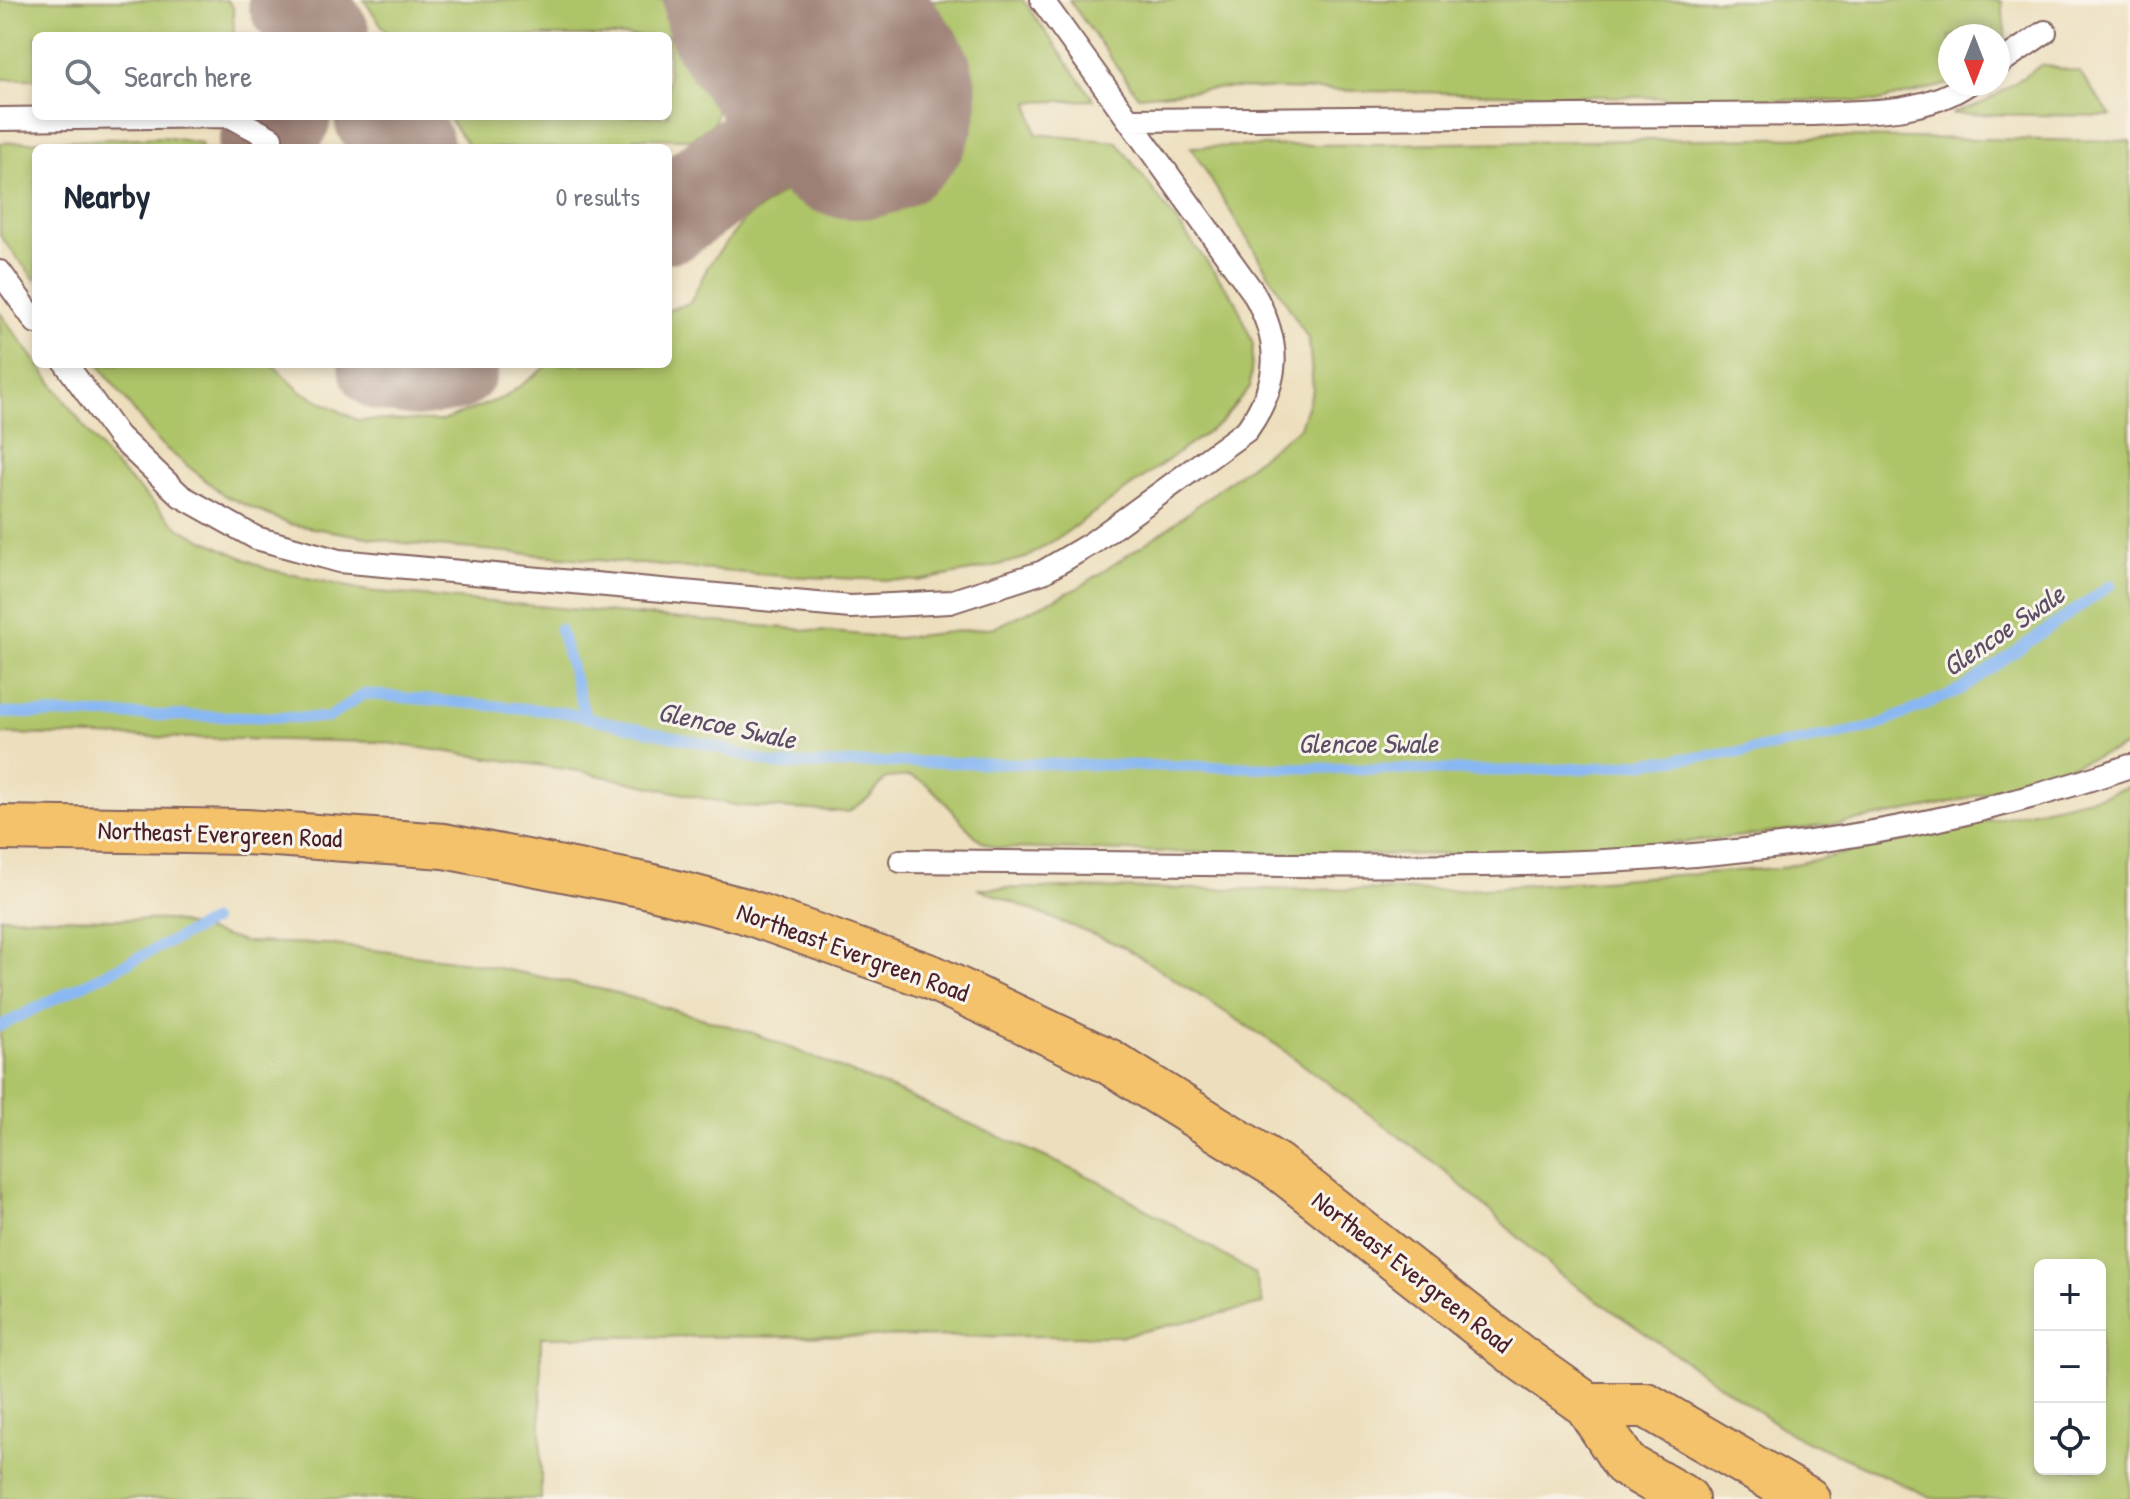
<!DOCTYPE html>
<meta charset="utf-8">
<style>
:root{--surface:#fff;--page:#f6f6f7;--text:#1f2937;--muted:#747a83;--line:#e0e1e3}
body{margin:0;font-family:"Patrick Hand",sans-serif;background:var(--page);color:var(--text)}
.controls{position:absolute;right:24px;bottom:24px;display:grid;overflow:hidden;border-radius:12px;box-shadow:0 4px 12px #0003}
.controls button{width:72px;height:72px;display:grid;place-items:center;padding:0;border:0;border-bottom:2px solid var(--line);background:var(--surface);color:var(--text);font:40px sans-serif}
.compass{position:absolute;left:1938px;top:24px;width:72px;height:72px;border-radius:50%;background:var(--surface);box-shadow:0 4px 12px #0003;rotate:180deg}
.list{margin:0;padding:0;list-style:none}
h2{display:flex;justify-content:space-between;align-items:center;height:104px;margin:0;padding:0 32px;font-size:34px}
h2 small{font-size:26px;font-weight:400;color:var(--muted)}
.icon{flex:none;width:44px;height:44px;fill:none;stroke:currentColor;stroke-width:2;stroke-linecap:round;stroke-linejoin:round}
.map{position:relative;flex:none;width:2130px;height:1499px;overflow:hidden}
.search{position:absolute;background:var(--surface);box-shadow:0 4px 12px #0003;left:32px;top:32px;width:640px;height:88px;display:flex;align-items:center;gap:20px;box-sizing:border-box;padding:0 28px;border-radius:12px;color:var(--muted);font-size:30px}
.panel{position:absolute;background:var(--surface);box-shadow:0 4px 12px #0003;left:32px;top:144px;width:640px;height:224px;border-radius:12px}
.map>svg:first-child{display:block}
</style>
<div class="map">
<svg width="2130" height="1499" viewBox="0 0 2130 1499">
<rect width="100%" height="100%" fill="#f7f3e8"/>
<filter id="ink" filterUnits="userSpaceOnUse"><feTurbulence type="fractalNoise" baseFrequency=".0125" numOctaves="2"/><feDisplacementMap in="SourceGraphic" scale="16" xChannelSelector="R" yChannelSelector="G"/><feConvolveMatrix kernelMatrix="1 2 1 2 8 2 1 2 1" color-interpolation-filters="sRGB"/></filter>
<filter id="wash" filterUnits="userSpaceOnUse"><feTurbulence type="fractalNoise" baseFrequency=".006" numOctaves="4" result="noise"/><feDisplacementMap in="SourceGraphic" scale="32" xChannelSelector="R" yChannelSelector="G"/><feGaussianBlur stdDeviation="1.8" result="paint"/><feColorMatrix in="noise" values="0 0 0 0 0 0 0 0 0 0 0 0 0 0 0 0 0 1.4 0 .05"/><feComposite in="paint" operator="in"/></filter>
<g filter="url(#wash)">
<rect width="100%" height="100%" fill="#eddfbd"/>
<path fill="#aec468" stroke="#7c724a" stroke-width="2" fill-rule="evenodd" d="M0 0H227L233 7 234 36H36V79H0Z
M364 0H683L686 56 706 70 719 89 715 122 691 139 635 138 629 148H470L447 116H668V36H389Z
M883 0H1023L1094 100 1029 102 1036 134 1117 142 1236 301 1253 344 1250 387 1220 423 1064 534 1026 558 982 569 918 581 779 576 403 543 289 524 225 496 158 442 98 364H272L300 391 357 420 442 421 505 397 550 364H668V310L690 303 708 266 744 220 936 83 908 33Z
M1069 0H1997L2002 2 2006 42 1998 48V36H1950V84L1876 102 1225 88 1138 96Z
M2042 65 2079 72 2111 116 1951 114 1985 102Z
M163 137 201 143 202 148H36V281L0 236V143Z
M1833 137 2130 141V745C2061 769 1992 795 1920 809 1619 869 1305 855 1000 848 968 847 946 787 912 777 905 775 894 778 886 778L870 797 848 812 739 806 579 771 380 742 0 734V313L109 460 180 529 267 569 367 591 897 638 995 627 1078 588 1164 531 1300 427 1313 389 1309 340 1191 147Z
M2130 786V1499H1935L1791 1434 1559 1274 1444 1170 1278 1046 1124 947 977 888 1456 890 1778 868 2108 794ZM2040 1265H2100V1469H2040Z
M0 917 170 920 244 942 326 944 469 962 609 991 753 1033 892 1089 1099 1181 1255 1274 1263 1304 1122 1336 541 1337V1499H0Z"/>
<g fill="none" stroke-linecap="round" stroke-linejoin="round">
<path stroke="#88b7f3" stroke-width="11" d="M560 629 586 718
M0 713 328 718 364 694 562 712 706 744 777 765 916 762 1506 771 1593 768 1743 752 1871 728 1960 690 2111 585
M0 1026 212 921"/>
<path stroke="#9c7f74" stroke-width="96" d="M296 0 322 36
M382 116 406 148
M266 148 283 116
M668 215 847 86
M386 364 416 369 451 364"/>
<path stroke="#9c7f74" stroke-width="240" d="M783 0 857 99"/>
</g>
</g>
<g filter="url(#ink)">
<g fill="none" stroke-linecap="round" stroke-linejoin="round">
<g stroke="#83625e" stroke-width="26">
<path id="lane" d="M1998 64 2045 32
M0 119 230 116 271 138
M1129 120 1812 114C1866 111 1922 115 1968 84
M0 272 36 322
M66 364 118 436 181 496 256 538 339 561 851 607 950 602 1043 572 1092 543 1247 430C1281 381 1282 344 1253 292L1042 0
M901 861C1032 862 1163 864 1294 865 1585 868 1851 863 2130 766"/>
</g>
<g stroke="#83625e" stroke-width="48">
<path id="primary" d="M0 828 246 832 444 846 645 885 742 910 931 977 1108 1061 1277 1166 1521 1358 1587 1405 1625 1464 1686 1499
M1587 1405H1646L1807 1499"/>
</g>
<use href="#lane" stroke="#fff" stroke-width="22"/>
<use href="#primary" stroke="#f4c26a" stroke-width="44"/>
</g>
</g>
<g text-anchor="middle" stroke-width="6" stroke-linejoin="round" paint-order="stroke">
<g font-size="26" fill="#4a1f2b" stroke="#f7f3e8">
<text transform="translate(220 834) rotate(2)" y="9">Northeast Evergreen Road</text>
<text transform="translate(853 952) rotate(20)" y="9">Northeast Evergreen Road</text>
<text transform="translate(1412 1272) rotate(38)" y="9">Northeast Evergreen Road</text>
</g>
<g font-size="28" font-style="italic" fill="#5d4d67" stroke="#f7f3e8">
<text transform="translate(2003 630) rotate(-34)" y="10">Glencoe Swale</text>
<text transform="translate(727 725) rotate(12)" y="10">Glencoe Swale</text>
<text x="1368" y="753">Glencoe Swale</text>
</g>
</g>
</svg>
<div class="controls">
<button>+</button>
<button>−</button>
<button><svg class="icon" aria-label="locate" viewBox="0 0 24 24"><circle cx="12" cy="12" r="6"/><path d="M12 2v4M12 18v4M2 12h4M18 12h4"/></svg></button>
</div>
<svg class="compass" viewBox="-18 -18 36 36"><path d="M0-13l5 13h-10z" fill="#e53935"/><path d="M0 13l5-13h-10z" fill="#747a83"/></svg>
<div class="search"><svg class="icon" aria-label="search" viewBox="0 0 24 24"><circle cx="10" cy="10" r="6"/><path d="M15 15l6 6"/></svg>Search here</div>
<section class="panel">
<h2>Nearby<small>0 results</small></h2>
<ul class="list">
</ul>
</section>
</div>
